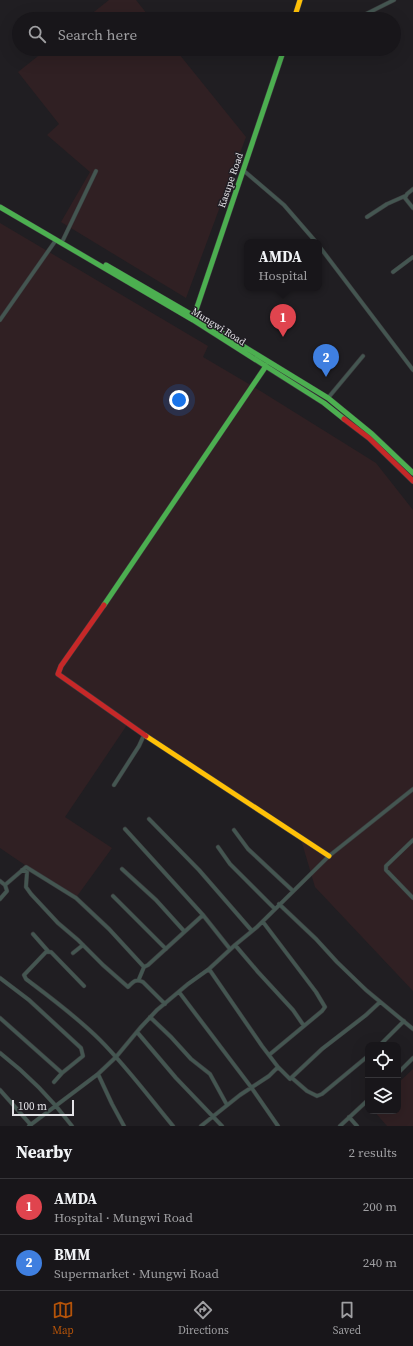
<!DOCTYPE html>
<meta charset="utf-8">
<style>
:root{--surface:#18161a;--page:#211f23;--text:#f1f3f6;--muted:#9f9fa2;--line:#363539;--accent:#b45309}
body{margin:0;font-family:"Source Serif 4",serif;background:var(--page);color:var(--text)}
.controls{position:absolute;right:12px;bottom:12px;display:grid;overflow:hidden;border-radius:8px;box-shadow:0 4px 16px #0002}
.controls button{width:36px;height:36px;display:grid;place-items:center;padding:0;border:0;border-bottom:1px solid var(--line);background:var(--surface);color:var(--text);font:20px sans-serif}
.scale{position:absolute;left:12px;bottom:10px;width:62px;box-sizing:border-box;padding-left:4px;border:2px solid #e3e2e6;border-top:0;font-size:11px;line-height:14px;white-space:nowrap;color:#e3e2e6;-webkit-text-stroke:3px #201d23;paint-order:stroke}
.you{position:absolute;left:179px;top:400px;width:14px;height:14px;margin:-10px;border:3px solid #fff;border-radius:50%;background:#1a73e8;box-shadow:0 0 0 6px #1a73e833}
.badge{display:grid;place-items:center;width:26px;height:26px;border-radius:50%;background:var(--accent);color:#fff;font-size:13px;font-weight:700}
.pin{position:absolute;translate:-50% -33px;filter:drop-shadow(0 1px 2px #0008)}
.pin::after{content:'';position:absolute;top:21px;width:14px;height:12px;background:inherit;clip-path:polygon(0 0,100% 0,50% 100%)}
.popup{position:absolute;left:244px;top:239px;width:78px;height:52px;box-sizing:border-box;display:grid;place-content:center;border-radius:8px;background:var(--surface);filter:drop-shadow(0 1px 3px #0005);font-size:13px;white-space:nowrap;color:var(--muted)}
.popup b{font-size:15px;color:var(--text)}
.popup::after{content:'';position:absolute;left:50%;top:100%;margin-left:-8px;border:8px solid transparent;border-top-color:var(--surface)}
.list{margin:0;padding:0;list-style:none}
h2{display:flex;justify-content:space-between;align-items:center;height:52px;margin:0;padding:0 16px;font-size:17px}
h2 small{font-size:13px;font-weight:400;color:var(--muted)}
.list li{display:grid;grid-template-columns:26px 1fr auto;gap:12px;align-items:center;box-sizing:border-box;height:56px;padding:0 16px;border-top:1px solid var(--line)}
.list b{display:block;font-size:15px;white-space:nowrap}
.list p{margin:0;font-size:13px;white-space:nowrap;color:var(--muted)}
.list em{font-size:13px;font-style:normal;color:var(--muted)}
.icon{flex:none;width:22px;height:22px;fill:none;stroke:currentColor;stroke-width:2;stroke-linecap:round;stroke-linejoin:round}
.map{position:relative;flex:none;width:413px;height:1126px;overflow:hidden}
.search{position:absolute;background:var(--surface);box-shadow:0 4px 16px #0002;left:12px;right:12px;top:12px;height:44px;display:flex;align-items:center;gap:10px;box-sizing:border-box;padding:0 14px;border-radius:22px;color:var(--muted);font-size:15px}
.sheet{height:164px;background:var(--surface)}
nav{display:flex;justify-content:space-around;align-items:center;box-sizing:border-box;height:56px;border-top:1px solid var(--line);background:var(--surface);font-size:11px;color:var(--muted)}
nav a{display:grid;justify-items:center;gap:2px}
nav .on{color:var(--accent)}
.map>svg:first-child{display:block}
</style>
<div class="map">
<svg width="413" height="1126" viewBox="0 0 413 1126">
<rect width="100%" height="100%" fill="#201e22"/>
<path fill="#302023" d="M109 0H136L151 19H85Z
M47 49H175L246 137 186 298 61 222 90 172 47 135 59 124 18 72Z
M0 223 208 346 203 357 254 387 376 463 413 510V991L315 887 300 836 129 722 65 817 112 848 75 899 0 848Z
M413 1069V1126H387L374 1111H398V1083Z"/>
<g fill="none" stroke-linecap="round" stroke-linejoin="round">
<g stroke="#3b3a3d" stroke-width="4.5">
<path id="street" d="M356 19 394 0
M283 52 293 49
M243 170 284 205 316 242
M413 189 407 194 405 198 413 208
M367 217 387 204 405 196
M63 240 96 171
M319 246 413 370
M393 272 413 257
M0 320 56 240
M328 398 363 356
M114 785 139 746 144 735
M149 819 199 870 252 931
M125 829 203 915 230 949
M234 830 248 849 293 891
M413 840 386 866V870L413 898
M218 847 230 864 275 909
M122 869 156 900 184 931
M22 870 27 872 26 887 31 894 58 923 78 940 103 965 128 987C133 982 136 978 143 982L165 1004
M0 881 5 885 7 891 0 899
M5 885 26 867 76 898 109 929 144 967
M113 896 166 949
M279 904 316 939 337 962 366 990 413 1029
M263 922 316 992 325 1007 322 1011 269 1055
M33 934 48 951
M235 945 258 972 293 1010 304 1026
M73 953 83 945
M209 969 262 1046 278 1067 290 1079 322 1049 366 1015 380 1002
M0 978 29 1000 81 1048 83 1056 62 1073 54 1082
M139 979 144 967 148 965 203 915
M84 986 51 952H46L24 975 26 979C51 998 77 1017 100 1040 126 1066 149 1097 173 1126
M179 992 251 1087 278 1126
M150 1017 171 1037 191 1059 210 1074 227 1105
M0 1018 62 1073
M137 1032 176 1078 222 1126
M380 1045 404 1021
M0 1053C27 1074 51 1098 72 1126
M398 1073 413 1058
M98 1074 112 1104 124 1126
M292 1078 307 1091 317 1096 322 1094 368 1056
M0 1090 31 1125
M349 1117 357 1126
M29 1126 98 1074 116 1057 141 1027 157 1010 188 984 209 969 235 945 257 927 329 856 413 789
M201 1126 240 1095 269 1076 278 1067
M340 1126 368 1100"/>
</g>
<g stroke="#3b3a3d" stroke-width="6">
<path id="fast" d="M0 207 193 320 324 403 344 419
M106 265 194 316 328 398 372 434 413 473
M193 319 284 49
M104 605 266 366"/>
</g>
<g stroke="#3b3a3d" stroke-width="6">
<path id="slow" d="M294 19 300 0
M146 736 329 856"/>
</g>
<g stroke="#3b3a3d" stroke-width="6">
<path id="jam" d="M344 419 369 438 413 481
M104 605 61 666 58 674 146 736"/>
</g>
<use href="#street" stroke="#445651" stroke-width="3.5"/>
<use href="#fast" stroke="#4caf50" stroke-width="5"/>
<use href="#slow" stroke="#ffc107" stroke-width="5"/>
<use href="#jam" stroke="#c62828" stroke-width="5"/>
</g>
<g text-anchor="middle" stroke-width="3" stroke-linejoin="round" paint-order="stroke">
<g font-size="10" fill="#e3e2e6" stroke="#201d23">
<text transform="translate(230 180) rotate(-71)" y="4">Kasupe Road</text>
<text transform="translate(219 326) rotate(32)" y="4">Mungwi Road</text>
</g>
</g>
</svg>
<div class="controls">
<button><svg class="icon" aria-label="locate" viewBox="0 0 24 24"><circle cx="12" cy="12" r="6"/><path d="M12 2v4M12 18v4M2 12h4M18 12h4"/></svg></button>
<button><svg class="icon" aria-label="layers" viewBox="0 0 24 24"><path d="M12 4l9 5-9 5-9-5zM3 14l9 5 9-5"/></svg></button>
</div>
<div class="scale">100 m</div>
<div class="you"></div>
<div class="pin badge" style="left:283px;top:337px;background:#e0444e">1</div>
<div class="popup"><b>AMDA</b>Hospital</div>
<div class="pin badge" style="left:326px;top:377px;background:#3f7fe0">2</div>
<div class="search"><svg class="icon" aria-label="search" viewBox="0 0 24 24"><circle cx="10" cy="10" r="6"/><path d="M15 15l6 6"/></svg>Search here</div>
</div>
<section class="sheet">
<h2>Nearby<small>2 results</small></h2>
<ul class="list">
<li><span class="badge" style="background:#e0444e">1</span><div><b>AMDA</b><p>Hospital · Mungwi Road</p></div><em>200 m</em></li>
<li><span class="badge" style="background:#3f7fe0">2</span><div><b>BMM</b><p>Supermarket · Mungwi Road</p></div><em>240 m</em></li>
</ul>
</section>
<nav>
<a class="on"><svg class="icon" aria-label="map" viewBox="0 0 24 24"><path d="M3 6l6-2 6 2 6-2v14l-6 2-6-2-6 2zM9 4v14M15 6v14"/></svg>Map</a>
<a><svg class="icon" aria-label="directions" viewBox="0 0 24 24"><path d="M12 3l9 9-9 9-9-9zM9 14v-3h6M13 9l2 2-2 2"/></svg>Directions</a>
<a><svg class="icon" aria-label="saved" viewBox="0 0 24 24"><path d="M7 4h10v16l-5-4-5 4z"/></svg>Saved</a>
</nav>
